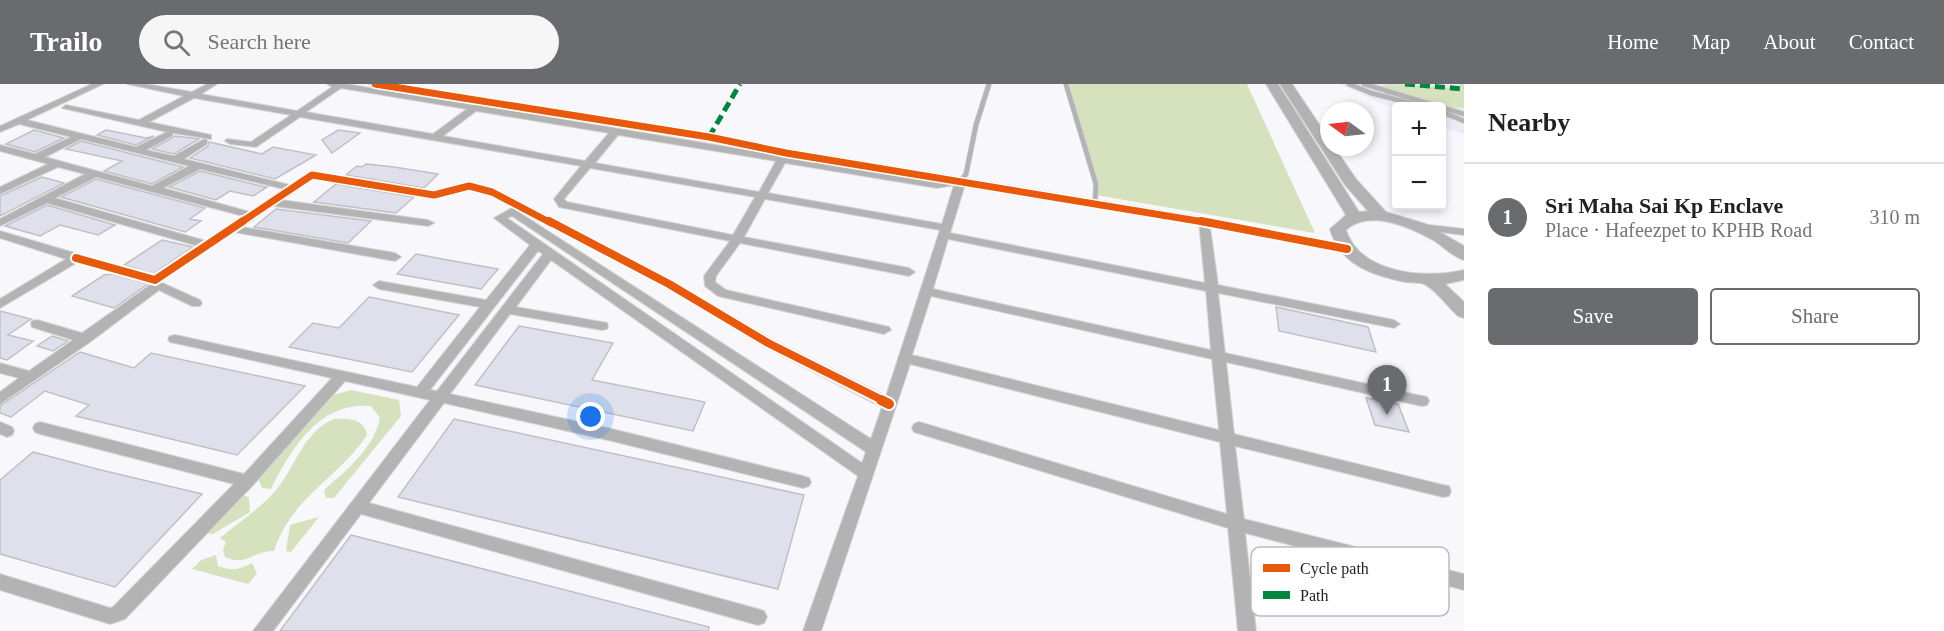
<!DOCTYPE html>
<meta charset="utf-8">
<style>
:root{--surface:#fff;--page:#f6f6f6;--text:#202124;--muted:#757577;--line:#e0e0e0;--accent:#6a6b6e}
body{margin:0;font-family:"Times New Roman",serif;background:var(--page);color:var(--text)}
.controls{position:absolute;right:18px;top:18px;display:grid;overflow:hidden;border-radius:6px;box-shadow:0 3px 9px #0003}
.controls button{width:54px;height:54px;display:grid;place-items:center;padding:0;border:0;border-bottom:2px solid var(--line);background:var(--surface);color:var(--text);font:30px sans-serif}
.compass{position:absolute;left:1320px;top:18px;width:54px;height:54px;border-radius:50%;background:var(--surface);box-shadow:0 3px 9px #0003;rotate:285deg}
.you{position:absolute;left:591px;top:333px;width:21px;height:21px;margin:-15px;border:4px solid #fff;border-radius:50%;background:#1a73e8;box-shadow:0 0 0 9px #1a73e833}
.badge{display:grid;place-items:center;width:39px;height:39px;border-radius:50%;background:var(--accent);color:#fff;font-size:20px;font-weight:700}
.pin{position:absolute;translate:-50% -50px;filter:drop-shadow(0 2px 3px #0008)}
.pin::after{content:'';position:absolute;top:32px;width:21px;height:18px;background:inherit;clip-path:polygon(0 0,100% 0,50% 100%)}
.list{margin:0;padding:0;list-style:none}
h2{display:flex;justify-content:space-between;align-items:center;height:78px;margin:0;padding:0 24px;font-size:26px}
h2 small{font-size:20px;font-weight:400;color:var(--muted)}
.list li{display:grid;grid-template-columns:39px 1fr auto;gap:18px;align-items:center;box-sizing:border-box;height:108px;padding:0 24px;border-top:2px solid var(--line)}
.list b{display:block;font-size:22px;white-space:nowrap}
.list p{margin:0;font-size:20px;white-space:nowrap;color:var(--muted)}
.list em{font-size:20px;font-style:normal;color:var(--muted)}
.actions{display:flex;gap:12px;padding:18px 24px}
.actions a{flex:1;padding:14px 0;border:2px solid var(--accent);border-radius:6px;text-align:center;font-size:21px;color:var(--accent)}
.actions .main{background:var(--accent);color:#fff}
.icon{flex:none;width:33px;height:33px;fill:none;stroke:currentColor;stroke-width:2;stroke-linecap:round;stroke-linejoin:round}
.map{position:relative;flex:none;width:1464px;height:547px;overflow:hidden}
header{display:flex;align-items:center;gap:36px;box-sizing:border-box;height:84px;padding:0 30px;background:var(--accent);color:#fff}
header strong{font-size:28px}
nav{display:flex;gap:33px;margin-inline-start:auto;font-size:21px}
.search{width:420px;height:54px;background:var(--page);display:flex;align-items:center;gap:15px;box-sizing:border-box;padding:0 21px;border-radius:33px;color:var(--muted);font-size:22px}
main{display:flex}
aside{flex:1;background:var(--surface)}
.map>svg:first-child{display:block}
</style>
<header>
<strong>Trailo</strong>
<div class="search"><svg class="icon" aria-label="search" viewBox="0 0 24 24"><circle cx="10" cy="10" r="6"/><path d="M15 15l6 6"/></svg>Search here</div>
<nav><a>Home</a><a>Map</a><a>About</a><a>Contact</a></nav>
</header>
<main>
<div class="map">
<svg width="1464" height="547" viewBox="0 0 1464 547">
<rect width="100%" height="100%" fill="#f7f7fc"/>
<path fill="#ececf9" d="M1339 0H1464V50L1442 43V22H1396V26Z"/>
<path fill="#d5e2bd" d="M1069 0H1247L1315 149 1096 111Z
M1389 0 1460 4 1459 0H1464V24L1450 23 1379 2Z
M351 306 399 316 401 332 334 414H326L324 406C348 385 373 365 380 334L371 322C319 317 291 365 271 405L262 404 257 391 324 318 334 311Z
M334 335C348 334 365 335 367 351 337 396 292 412 274 467 255 466 246 483 225 473L223 466 226 458 220 454C239 438 260 425 276 406 297 381 302 349 334 335Z
M240 411 249 413 250 428 213 450 206 449Z
M319 433 291 468 286 467 290 441Z
M216 471 218 482C231 487 239 486 252 479L257 490 248 500 192 485 201 476Z"/>
<path fill="#e0e0ec" stroke="#c0c0c4" stroke-width="1.5" d="M34 46 64 54 35 68 6 60Z
M106 46 146 54 154 52 136 61 97 51Z
M338 46 360 49 332 69 322 56Z
M175 52 199 55 174 70 152 65Z
M81 57 183 83 152 100 104 87 122 77 66 65Z
M209 58 262 70 273 63 316 71 275 95 190 74 208 62Z
M366 80 394 83 438 90 424 104 346 91 357 82 362 83Z
M200 87 265 103H267L253 112 230 107 216 116 169 103Z
M42 93 64 99 0 132V112Z
M96 95 205 124 190 135 201 137 185 148 61 113Z
M336 100 414 113 396 129 314 118Z
M47 121 115 141 98 151 60 141 40 152 5 142Z
M276 125 371 137 348 159 254 143Z
M162 156 193 163 153 190 124 181Z
M416 170 437 174 498 185 481 205 397 190Z
M112 190 148 200 114 224 72 212 104 191Z
M369 213 459 231 412 288 289 263 313 239 339 244Z
M1276 223 1368 243 1376 268 1279 247Z
M0 227 31 235 8 251 33 257 7 276 0 274Z
M519 242 613 259 592 296 705 318 693 347 475 301Z
M52 252 68 257 53 267 37 262Z
M80 268 134 284 151 269 305 302 237 371 76 332 89 321 45 307 11 333 0 329V322Z
M1366 314 1398 320 1409 348 1375 341Z
M454 335 804 411 778 505 398 413Z
M33 368 101 386 202 410 115 503 0 470V396Z
M351 451 709 543 708 547H280Z"/>
<g fill="none" stroke-linecap="round" stroke-linejoin="round">
<g stroke="#d5d5d8" stroke-width="6">
<path id="service" d="M1066 0 1096 100 1095 119
M1349 0 1371 9 1421 22
M1364 0 1464 30
M1442 28 1464 37
M961 97 966 90 976 41 989 0"/>
</g>
<g stroke="#d5d5d8" stroke-width="2">
<path id="minor" d="M92 0H103L27 36 136 63 167 48 62 24 66 21 139 36 184 12 127 0H146L192 8 207 0H217L201 10 297 27 332 3 327 0H346L472 21 481 19 482 22 937 98 961 94 966 97 950 149 1205 199 1199 138 1201 136H1209L1218 201 1394 236 1400 240 1394 244 1218 209 1225 269 1422 312 1427 313 1429 317 1427 321 1422 322 1226 278 1234 350 1443 401 1449 402 1451 407 1449 412 1443 413 1235 362 1244 435 1464 490V506L1245 449 1256 547H1238L1228 444 914 348 912 344 914 340 919 338 1227 430 1220 358 910 280 821 547H803L858 392 551 176 516 223 602 238 607 239 608 242 607 245 602 246 510 230 450 310 612 345 803 392 809 394 811 398 809 402 803 404 612 357 444 319 369 419 758 525 764 527 767 533 764 539 758 541 361 430 273 547H253L430 316 345 297 253 401 125 535 110 540 0 506V490L110 524 113 523 234 400 40 350 35 348 33 344 35 340 40 338 244 390 332 294 175 259 170 258 168 255 170 252 175 251 417 303 480 223 379 205 373 201 379 197 486 216 530 161 494 134 512 124 871 355 882 323 763 262 665 203 488 110 469 105 434 114 314 94 281 116 428 136 434 139 428 142 273 122 242 143 395 169 401 173 395 177 234 148 160 198 200 216 202 219 200 222H192L159 206 90 258 0 320V308L19 294 0 289V279L29 287 73 256 32 243 31 240 32 237 37 236 82 249 153 199 78 178 0 224V215L66 175 0 154V147L153 192 198 162 47 119 0 142V135L85 90 58 83 0 110V103L48 80 0 67V61L35 70 71 53 19 40 0 48V42ZM341 4 467 25 433 50 306 28ZM194 14 291 31 251 58 227 55 225 57 230 60 256 63 300 33 581 82 554 115 559 123 730 157 704 192 705 202 718 212 884 250 891 246 889 243 726 206 715 198 716 192 740 159 909 192 915 188 909 184 744 153 765 115 940 146 886 312 773 256 673 197 496 106 469 99 434 108 312 88 290 101 184 75 207 60V56L204 55 174 72 146 66 172 52 173 49 211 55V51L149 38ZM476 27 609 49 585 77 443 52ZM618 51 776 77 759 108 595 79ZM81 55 189 82 152 102 45 73ZM785 79 937 104 954 101 942 140 768 109ZM590 84 755 113 733 151 567 118 564 115ZM200 85 284 105 250 128 163 104ZM96 93 243 132 206 157 55 114ZM512 132 866 368 862 379 507 134ZM948 155 1206 207 1211 266 933 205ZM538 167 543 170 437 307 430 306ZM931 212 1212 275 1219 346 912 271Z
M1421 140 1464 145V151L1417 145 1415 143Z
M0 338 12 343 14 347 12 351 7 353 0 350Z"/>
</g>
<g stroke="#d5d5d8" stroke-width="2">
<path id="tertiary" d="M369 0H397L709 49 786 65 1205 134 1347 160 1355 165 1347 170 1205 142 786 73 709 57 375 3Z"/>
</g>
<g stroke="#d5d5d8" stroke-width="2">
<path id="secondary" d="M1266 0H1278L1359 128 1368 127 1345 101 1280 0H1292L1329 55V63H1334L1356 95 1386 128 1426 140 1464 162V176C1453 173 1443 162 1433 156 1409 143 1370 125 1346 146 1360 190 1426 195 1464 186V196L1445 200 1464 218V234L1458 232C1448 223 1435 205 1424 200 1418 198 1411 199 1405 198 1372 191 1340 181 1330 145L1346 131Z"/>
</g>
<use href="#service" stroke="#b3b3b3" stroke-width="4.5"/>
<use href="#minor" fill="#b3b3b3" fill-rule="evenodd"/>
<use href="#tertiary" fill="#b3b3b3" fill-rule="evenodd"/>
<use href="#secondary" fill="#b3b2b3" fill-rule="evenodd"/>
<path stroke="#00873e" stroke-width="5" stroke-dasharray="10 5" stroke-linecap="butt" d="M1405 0 1464 5
M709 53 740 0"/>
<g stroke="#fff" stroke-width="10">
<path id="cycleway-far2" d="M375 0 709 53 786 69 1210 139
M240 139 312 91 434 111 469 102 492 108 551 139"/>
</g>
<g stroke="#fff" stroke-width="12">
<path id="cycleway-far1" d="M549 137 669 200 768 259 884 317
M1201 137 1347 165
M76 174 155 196 243 137"/>
</g>
<g stroke="#fff" stroke-width="14">
<path id="cycleway" d="M881 316 889 320"/>
</g>
<use href="#cycleway-far2" stroke="#e8590c" stroke-width="7"/>
<use href="#cycleway-far1" stroke="#e8590c" stroke-width="8"/>
<use href="#cycleway" stroke="#e8590c" stroke-width="10"/>
</g>
<rect x="1251" y="463" width="198" height="69" rx="9" fill="#fff" stroke="#bcbcbd" stroke-width="1.5"/>
<rect x="1263" y="480" width="27" height="8" fill="#e8590c"/>
<rect x="1263" y="507" width="27" height="8" fill="#00873e"/>
<g font-size="16" fill="#1e1f22">
<text x="1300" y="490">Cycle path</text>
<text x="1300" y="517">Path</text>
</g>
</svg>
<div class="controls">
<button>+</button>
<button>−</button>
</div>
<svg class="compass" viewBox="-18 -18 36 36"><path d="M0-13l5 13h-10z" fill="#e53935"/><path d="M0 13l5-13h-10z" fill="#757577"/></svg>
<div class="you"></div>
<div class="pin badge" style="left:1387px;top:331px">1</div>
</div>
<aside>
<h2>Nearby<small></small></h2>
<ul class="list">
<li><span class="badge">1</span><div><b>Sri Maha Sai Kp Enclave</b><p>Place · Hafeezpet to KPHB Road</p></div><em>310 m</em></li>
</ul>
<div class="actions"><a class="main">Save</a><a>Share</a></div>
</aside>
</main>
